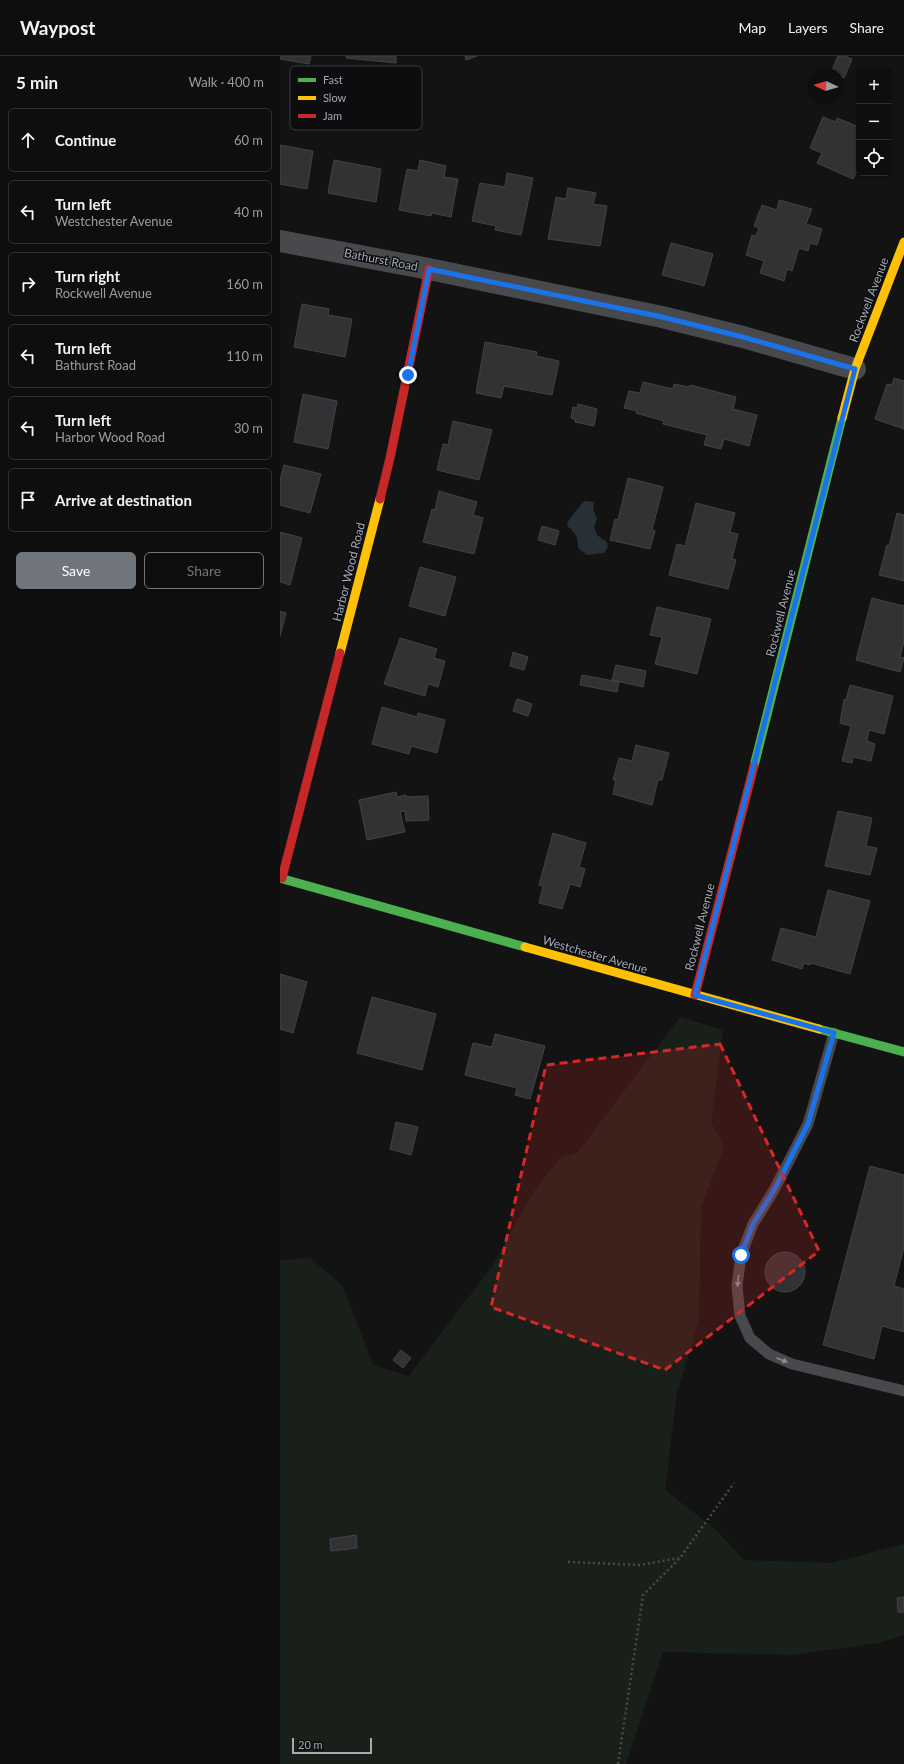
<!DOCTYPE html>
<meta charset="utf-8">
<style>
:root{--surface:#0e0e0e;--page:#171717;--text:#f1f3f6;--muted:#9b9c9e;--line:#2e2e2e;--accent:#71757c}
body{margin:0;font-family:Lato,sans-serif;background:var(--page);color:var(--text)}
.controls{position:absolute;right:12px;top:12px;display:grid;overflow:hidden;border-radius:6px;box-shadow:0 1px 3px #0004}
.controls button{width:36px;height:36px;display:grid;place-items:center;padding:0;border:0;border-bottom:1px solid var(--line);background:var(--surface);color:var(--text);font:20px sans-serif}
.compass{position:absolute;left:528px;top:12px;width:36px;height:36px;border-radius:50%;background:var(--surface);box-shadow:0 1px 3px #0004;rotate:274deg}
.scale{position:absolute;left:12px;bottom:10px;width:80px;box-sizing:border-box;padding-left:4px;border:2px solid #a3aab5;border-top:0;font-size:11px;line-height:14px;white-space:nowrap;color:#a3aab5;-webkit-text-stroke:3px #0d0d0f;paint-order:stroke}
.stop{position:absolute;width:12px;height:12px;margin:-9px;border:3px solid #1a73e8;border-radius:50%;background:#fff}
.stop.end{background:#1a73e8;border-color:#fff;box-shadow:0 1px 4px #0008}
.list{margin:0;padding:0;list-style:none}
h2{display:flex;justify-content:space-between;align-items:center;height:52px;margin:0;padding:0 16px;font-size:17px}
h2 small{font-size:13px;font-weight:400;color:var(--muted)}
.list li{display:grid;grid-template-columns:26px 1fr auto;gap:12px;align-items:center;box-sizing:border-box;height:64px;margin:0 8px 8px;padding:0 8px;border:1px solid var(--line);border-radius:6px}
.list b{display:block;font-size:15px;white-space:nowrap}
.list p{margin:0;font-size:13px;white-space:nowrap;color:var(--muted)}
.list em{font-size:13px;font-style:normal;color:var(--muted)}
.actions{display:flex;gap:8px;padding:12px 16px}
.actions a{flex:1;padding:9px 0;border:1px solid var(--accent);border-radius:6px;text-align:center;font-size:14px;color:var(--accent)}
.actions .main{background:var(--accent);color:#fff}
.icon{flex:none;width:22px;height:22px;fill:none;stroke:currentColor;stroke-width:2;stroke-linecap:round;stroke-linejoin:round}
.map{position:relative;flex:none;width:624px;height:1708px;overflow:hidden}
header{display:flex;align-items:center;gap:24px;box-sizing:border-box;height:56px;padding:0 20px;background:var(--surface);border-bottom:1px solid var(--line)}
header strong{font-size:19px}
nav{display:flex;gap:22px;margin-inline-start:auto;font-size:14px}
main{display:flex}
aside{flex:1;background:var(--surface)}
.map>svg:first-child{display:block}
</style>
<header>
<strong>Waypost</strong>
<nav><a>Map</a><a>Layers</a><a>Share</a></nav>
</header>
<main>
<aside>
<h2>5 min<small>Walk · 400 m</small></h2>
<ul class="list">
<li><svg class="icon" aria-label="ahead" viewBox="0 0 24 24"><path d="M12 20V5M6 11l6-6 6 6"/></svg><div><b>Continue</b></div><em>60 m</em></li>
<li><svg class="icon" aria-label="left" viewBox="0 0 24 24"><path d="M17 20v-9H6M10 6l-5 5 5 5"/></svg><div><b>Turn left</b><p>Westchester Avenue</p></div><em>40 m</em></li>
<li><svg class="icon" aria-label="right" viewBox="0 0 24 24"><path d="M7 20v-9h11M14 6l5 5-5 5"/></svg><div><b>Turn right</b><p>Rockwell Avenue</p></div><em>160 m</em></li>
<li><svg class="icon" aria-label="left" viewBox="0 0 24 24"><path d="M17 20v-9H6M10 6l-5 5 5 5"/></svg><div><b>Turn left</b><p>Bathurst Road</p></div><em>110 m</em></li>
<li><svg class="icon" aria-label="left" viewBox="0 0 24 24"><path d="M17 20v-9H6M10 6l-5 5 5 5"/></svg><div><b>Turn left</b><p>Harbor Wood Road</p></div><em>30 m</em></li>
<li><svg class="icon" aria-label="arrive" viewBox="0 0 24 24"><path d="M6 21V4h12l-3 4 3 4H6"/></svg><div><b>Arrive at destination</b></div></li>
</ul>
<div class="actions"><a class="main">Save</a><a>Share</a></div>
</aside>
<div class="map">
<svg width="624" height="1708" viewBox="0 0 624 1708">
<rect width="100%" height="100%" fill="#131313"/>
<path fill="#192019" d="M400 961 443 974 431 1066 444 1091 421 1151 419 1264 397 1337 385 1434 434 1472 464 1504 551 1507 624 1488V1579L599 1587 513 1599 383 1596 346 1708H0V1204L30 1202 63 1230 93 1309 129 1320 213 1209 254 1135 280 1102 298 1096Z"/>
<path fill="#263035" d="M304 445 314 446 313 454 317 462 314 471 317 479 327 486 328 491 324 497 307 499 298 492C298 481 296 477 287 470L288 465Z"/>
<path fill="#323234" stroke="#424347" d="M0 0H31L29 8 0 3Z
M66 0H116V7L66 2Z
M185 0H197L186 4Z
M558 0H565L572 3 564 22 551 16Z
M543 61 556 66 557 62 579 71V110L573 123 537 107 542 97 530 92Z
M0 89 33 95 27 133 0 128Z
M54 104 101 113 96 146 48 137Z
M140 104 166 110 164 121 178 123 171 161 152 157 151 160 119 154 127 113 138 115Z
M227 117 253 122 241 179 215 174 216 170 192 165 200 127 225 131Z
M288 132 316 137 313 148 327 150 320 190 268 183 276 141 286 143Z
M499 144 532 153 526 168 542 173 537 189 530 187 528 195 519 192 512 215 507 213 504 225 480 217 484 205 466 199 472 179 476 180 479 172 474 170 482 149 497 154Z
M391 187 433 198 424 230 382 219Z
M22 248 49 253 48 259 72 263 65 301 14 291Z
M205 286 257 296 256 300 279 305 272 339 224 330 221 342 196 337Z
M614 322 624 325V373L595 363 607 328 612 329Z
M363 326 393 333 394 328 409 331 410 329 456 341 453 353 477 359 469 390 444 383 441 393 424 389 427 379 383 368 384 365 356 357 357 355 344 352 349 335 360 337Z
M23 338 57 345 48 393 14 386Z
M298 348 317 353 314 370 295 366V363L291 362 293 351 297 352Z
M173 365 212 374 199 424 157 414 163 388 168 389Z
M4 409 41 418 30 457 0 449V424Z
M348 422 383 431 372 474 375 475 370 493 330 484 335 463 338 464Z
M159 435 197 446 193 459 203 462 194 498 143 486 152 453 155 454Z
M416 447 455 457 450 476 458 478 452 503 456 504 448 533 389 519 397 488 405 490Z
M617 457 624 459V525L599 519 607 489 609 490Z
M262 470 279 475 275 489 258 484Z
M0 476 22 482 10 529 0 526Z
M140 511 176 521 165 560 129 550Z
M592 542 624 550V585L620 601 624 602 620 616 576 604Z
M377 551 431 563 417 618 375 608 382 581 370 579Z
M0 555 6 557 0 580Z
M120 582 157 593 154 602 165 605 158 631 148 628 145 640 104 628Z
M233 596 248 601 244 614 230 610Z
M336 609 366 615 363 631 332 624Z
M302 619 339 626 337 636 300 629Z
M570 629 613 640 604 678 589 674 587 685 595 688 591 705 573 701 572 707 562 705 571 670 560 667 564 643 566 644Z
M237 643 252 648 248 660 233 655Z
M102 651 137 661 138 657 165 664 157 697 131 690 129 698 92 688Z
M356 689 389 697 382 724H378L372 749 333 738 336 724H333L339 702 352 705Z
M116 736 117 741 126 739V741L148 740 149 764 126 765 125 755 120 756 125 776 87 784 79 744Z
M558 755 592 762 586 790 597 792 590 819 545 810Z
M273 777 306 787 299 811 305 813 300 831 290 828 282 853 259 847 263 830 259 829Z
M548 834 590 845 570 918 531 907 530 909 524 907 522 913 492 904 501 872 536 881Z
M0 918 27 926 13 977 0 973Z
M92 941 156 958 142 1014 77 997Z
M215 978 265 990 250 1043 235 1039 237 1032 185 1019 193 987 212 991Z
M116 1066 138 1071 131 1099 110 1093Z
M590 1110 624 1119V1191L614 1230 624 1233V1276L602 1270 594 1303 543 1289Z
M485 1216a20 20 0 1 1 40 0a20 20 0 1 1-40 0Z
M121 1294 131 1302 123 1312 113 1304Z
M76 1479 77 1492 51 1495 50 1483Z
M624 1541V1556H618L617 1542Z"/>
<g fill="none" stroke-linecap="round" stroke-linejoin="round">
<path stroke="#494a4e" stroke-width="2.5" stroke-dasharray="2 3" stroke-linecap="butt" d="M288 1506 360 1509 399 1502
M338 1708 363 1539 400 1502 454 1427"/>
<path stroke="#47494c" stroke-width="11" d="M554 977 528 1068 494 1134 473 1168 461 1199 457 1230 460 1260 470 1282 489 1298 512 1308 624 1335"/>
<path stroke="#47494c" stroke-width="22" d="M0 185 149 213 382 261 463 281 575 313"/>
<path stroke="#4caf50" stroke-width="9" d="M474 710 562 362
M0 822 245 891
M539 973 624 996"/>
<path stroke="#ffc107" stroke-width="9" d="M562 362 575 313 624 186
M60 597 100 443
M245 891 539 973"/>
<path stroke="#c62828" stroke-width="9" d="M100 443 110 402 149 213
M2 822 60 597
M415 939 474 710"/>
</g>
<defs><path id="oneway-solid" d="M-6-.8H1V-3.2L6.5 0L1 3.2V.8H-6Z"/></defs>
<g fill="#878d96">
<use href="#oneway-solid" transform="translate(458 1225) rotate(96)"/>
<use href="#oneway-solid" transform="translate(502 1304) rotate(23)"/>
</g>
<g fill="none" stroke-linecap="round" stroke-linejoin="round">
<path stroke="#1a73e8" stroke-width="5" d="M128 319 149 213 382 261 463 281 575 313 415 939 554 977 528 1068 494 1134 473 1168 461 1199"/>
</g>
<path fill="#d62828" fill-opacity="0.2" stroke="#d62828" stroke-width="3" stroke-dasharray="8 5" stroke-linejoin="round" d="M440 988 539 1195 385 1314 211 1251 266 1009Z"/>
<g text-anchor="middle" stroke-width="3" stroke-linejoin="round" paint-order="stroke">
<g font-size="12" fill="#a3aab5" stroke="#0d0d0f">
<text transform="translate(101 204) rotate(11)" y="4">Bathurst Road</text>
<text transform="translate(589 244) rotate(-69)" y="4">Rockwell Avenue</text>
<text transform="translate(69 516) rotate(-76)" y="4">Harbor Wood Road</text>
<text transform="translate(501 557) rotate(-76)" y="4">Rockwell Avenue</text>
<text transform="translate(420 871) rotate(-76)" y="4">Rockwell Avenue</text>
<text transform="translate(315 899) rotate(16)" y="4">Westchester Avenue</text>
</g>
</g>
<rect x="10" y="10" width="132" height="64" rx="6" fill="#0d0d0f" stroke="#3a3c41" stroke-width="1"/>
<rect x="18" y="22" width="18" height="4" fill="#4caf50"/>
<rect x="18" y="40" width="18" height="4" fill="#ffc107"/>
<rect x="18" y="58" width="18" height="4" fill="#c62828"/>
<g font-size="11" fill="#a3aab5">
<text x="43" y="28">Fast</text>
<text x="43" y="46">Slow</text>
<text x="43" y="64">Jam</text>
</g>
</svg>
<div class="controls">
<button>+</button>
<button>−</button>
<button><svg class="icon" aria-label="locate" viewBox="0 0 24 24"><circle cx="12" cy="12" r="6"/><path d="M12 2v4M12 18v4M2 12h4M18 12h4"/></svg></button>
</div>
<svg class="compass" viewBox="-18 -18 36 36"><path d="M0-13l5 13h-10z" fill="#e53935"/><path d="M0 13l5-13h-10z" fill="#9b9c9e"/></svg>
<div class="scale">20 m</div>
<div class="stop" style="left:461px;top:1199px"></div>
<div class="stop end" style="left:128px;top:319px"></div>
</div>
</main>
